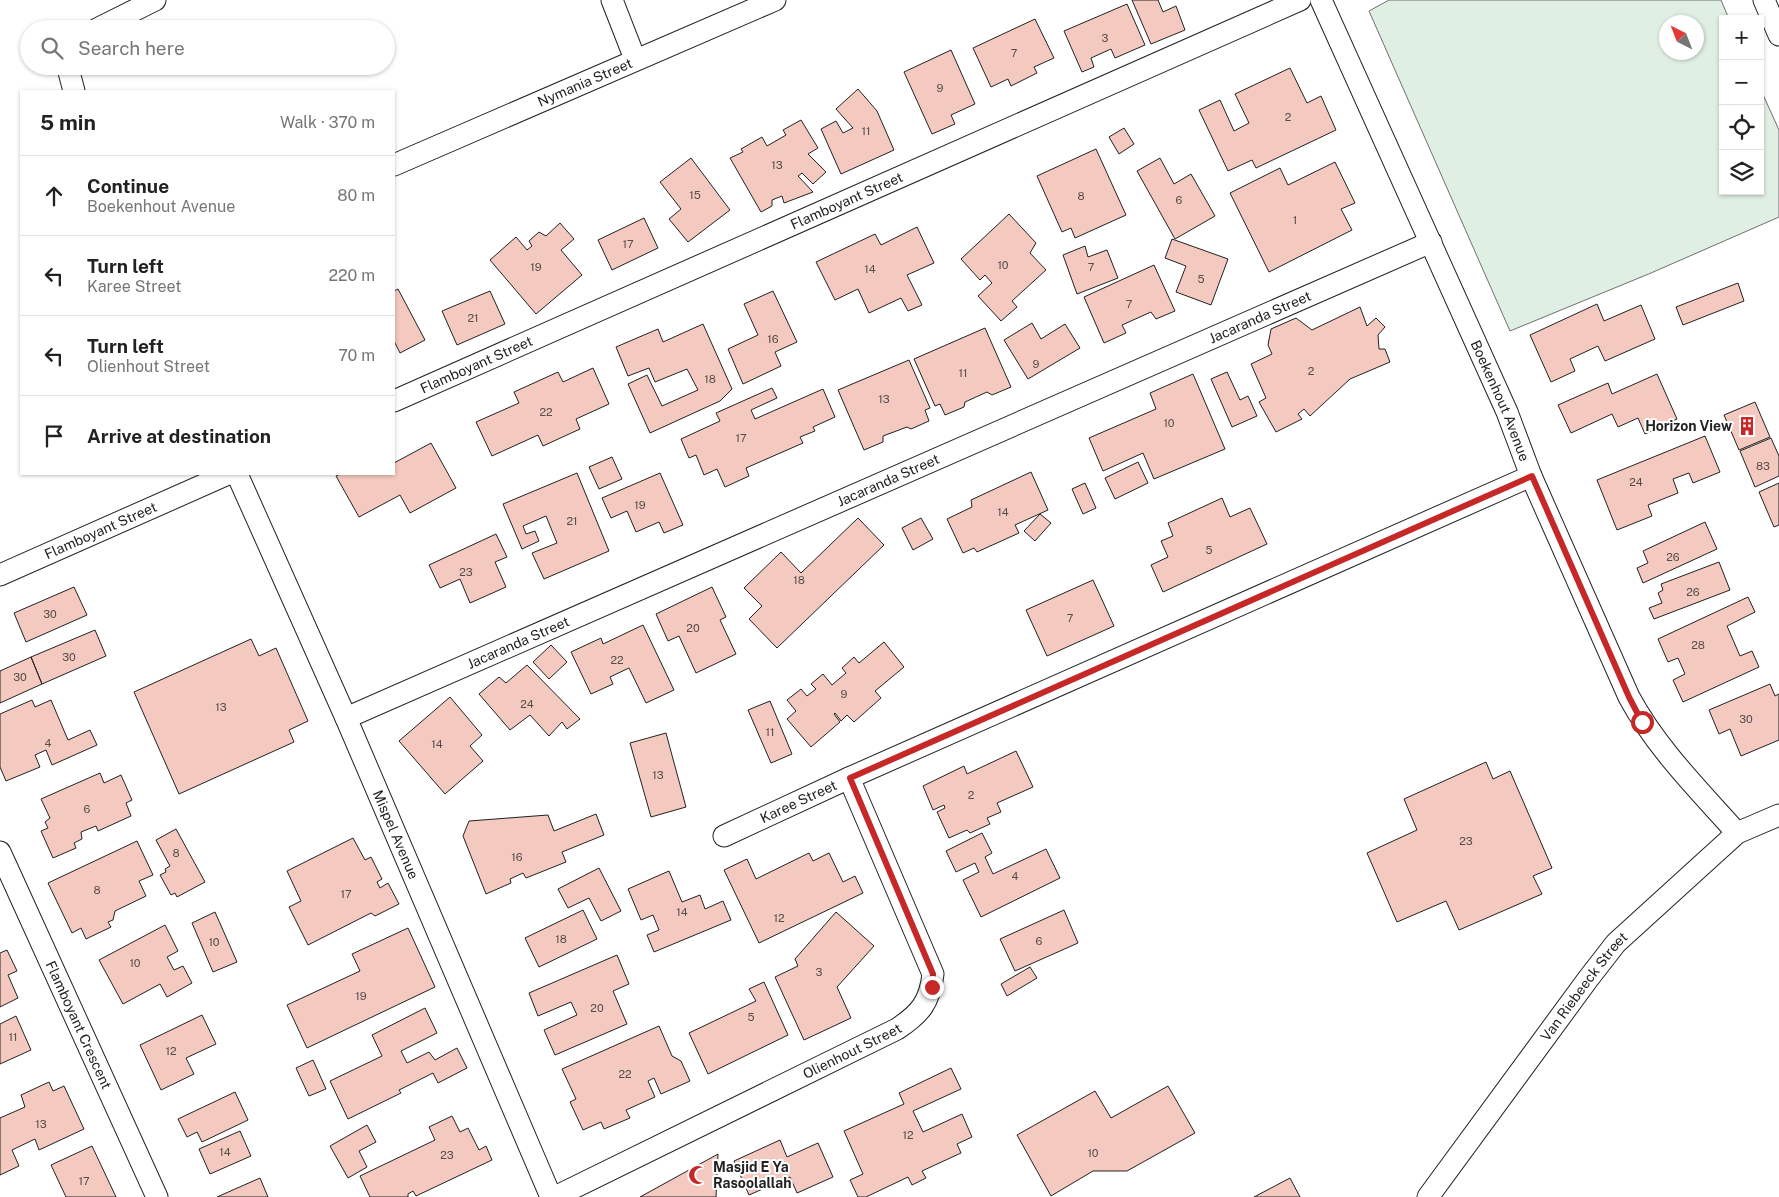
<!DOCTYPE html>
<meta charset="utf-8">
<style>
:root{--surface:#fff;--page:#f2f2f2;--text:#222;--muted:#767676;--line:#e0e0e0}
body{margin:0;font-family:"Public Sans",sans-serif;background:var(--page);color:var(--text)}
.controls{position:absolute;right:15px;top:15px;display:grid;overflow:hidden;border-radius:0px;box-shadow:0 1px 4px #0004}
.controls button{width:45px;height:45px;display:grid;place-items:center;padding:0;border:0;border-bottom:1px solid var(--line);background:var(--surface);color:var(--text);font:25px sans-serif}
.compass{position:absolute;left:1659px;top:15px;width:45px;height:45px;border-radius:50%;background:var(--surface);box-shadow:0 1px 4px #0004;rotate:318deg}
.stop{position:absolute;width:15px;height:15px;margin:-11px;border:4px solid #c62828;border-radius:50%;background:#fff}
.stop.end{background:#c62828;border-color:#fff;box-shadow:0 1px 5px #0008}
.list{margin:0;padding:0;list-style:none}
h2{display:flex;justify-content:space-between;align-items:center;height:65px;margin:0;padding:0 20px;font-size:21px}
h2 small{font-size:16px;font-weight:400;color:var(--muted)}
.list li{display:grid;grid-template-columns:32px 1fr auto;gap:15px;align-items:center;box-sizing:border-box;height:80px;padding:0 20px;border-top:1px solid var(--line)}
.list b{display:block;font-size:19px;white-space:nowrap}
.list p{margin:0;font-size:16px;white-space:nowrap;color:var(--muted)}
.list em{font-size:16px;font-style:normal;color:var(--muted)}
.icon{flex:none;width:28px;height:28px;fill:none;stroke:currentColor;stroke-width:2;stroke-linecap:round;stroke-linejoin:round}
.map{position:relative;flex:none;width:1779px;height:1197px;overflow:hidden}
.search{position:absolute;background:var(--surface);box-shadow:0 1px 4px #0004;left:20px;top:20px;width:375px;height:55px;display:flex;align-items:center;gap:12px;box-sizing:border-box;padding:0 18px;border-radius:28px;color:var(--muted);font-size:19px}
.panel{position:absolute;background:var(--surface);box-shadow:0 1px 4px #0004;left:20px;top:90px;width:375px;height:385px;border-radius:0px}
.map>svg:first-child{display:block}
</style>
<div class="map">
<svg width="1779" height="1197" viewBox="0 0 1779 1197">
<rect width="100%" height="100%" fill="#fff"/>
<path fill="#e0efe3" stroke="#6f6f6f" fill-rule="evenodd" d="M1389 0H1721L1729 19H1723V191H1760V88L1779 130V217L1651 273 1510 331 1369 11ZM1666 22H1696V52H1666Z"/>
<path fill="#f3c9c0" stroke="#222" d="M1132 0H1158L1163 12 1176 6 1185 30 1151 44Z
M1127 4 1145 45 1115 58 1111 49 1091 58 1094 67 1082 72 1064 31Z
M1035 19 1054 58 1034 67 1037 73 1011 86 1008 79 991 87 973 48Z
M951 50 975 104 951 115 955 124 932 134 904 72Z
M1290 68 1307 103 1321 96 1336 130 1256 168 1252 160 1228 171 1199 110 1220 100 1234 131 1249 123 1235 94Z
M858 89 877 111 894 150 841 174 821 129 836 121 843 133 853 128 836 109Z
M801 120 818 148 808 154 826 172 813 184 802 173 798 176 813 192 784 203 782 196 772 200V206L761 212 730 158 743 152 741 149 762 137 767 146 786 135 783 130Z
M1124 128 1134 144 1119 154 1109 137Z
M1096 149 1126 215 1075 238 1071 228 1062 232 1037 176Z
M691 158 730 210 688 242 669 219 681 209 660 182Z
M1160 158 1174 184 1191 174 1215 216 1175 239 1137 171Z
M1335 162 1355 203 1341 209 1352 230 1269 272 1230 193 1280 168 1288 185Z
M1009 214 1036 243 1030 253 1046 270 1012 301 1017 307 1001 321 978 296 992 283 985 275 980 280 961 259Z
M644 218 658 248 612 270 598 240Z
M560 223 574 239 561 250 582 275 536 314 490 260 516 237 527 250 532 246 529 241 539 232 546 236Z
M917 227 934 263 907 275 922 305 908 311 901 298 869 313 858 289 835 300 816 262 875 234 881 245Z
M1172 239 1228 259 1211 305 1176 292 1186 266 1165 258Z
M1085 246 1088 257 1107 250 1118 278 1077 294 1063 255Z
M1154 265 1175 311 1156 319 1151 312 1122 325 1126 333 1104 343 1084 297Z
M1738 283 1744 301 1683 325 1676 307Z
M398 289 425 340 400 353 394 341V291Z
M490 291 505 324 457 345 442 311Z
M773 291 797 342 775 352 781 366 743 384 728 349 758 335 744 304Z
M1597 304 1604 321 1641 305 1655 339 1605 361 1598 346 1570 359 1575 371 1551 382 1530 335Z
M1360 307 1367 326 1376 318 1385 327 1378 335 1379 349H1385L1390 362 1350 379 1310 416 1304 409 1298 414 1302 419 1276 432 1259 402 1266 398 1251 364 1272 354 1268 345 1271 329 1296 318 1312 330Z
M1032 323 1041 339 1065 324 1080 348 1028 379 1004 340Z
M703 324 732 389 720 401 650 433 628 384 647 375 662 406 698 390 687 369 655 382 649 368 628 376 616 347 658 329 663 342Z
M985 328 1011 387 992 395 987 392 965 402 964 407 945 415 940 404 935 406 914 359Z
M909 360 930 408 925 410 929 421 911 429 907 427 883 436V442L864 450 838 390Z
M593 368 609 404 576 419 580 429 543 446 538 435 492 456 476 422 519 403 514 392 558 372 563 382Z
M1227 372 1240 400 1248 396 1257 416 1232 427 1211 379Z
M1193 374 1225 449 1154 479 1143 453 1103 471 1089 438 1156 409 1150 393Z
M1657 374 1677 419 1645 434 1638 418 1618 427 1612 414 1571 433 1558 405 1608 383 1612 394Z
M772 388 777 398 751 410 755 419 823 389 835 417 813 427 815 431 800 437 803 443 746 468 749 476 725 487 717 469 704 475 696 455 689 458 681 439 720 421 716 413Z
M1755 402 1770 437 1739 450 1724 415Z
M1705 436 1720 472 1693 483 1689 473 1673 479 1678 493 1648 505 1652 516 1617 530 1597 480Z
M1771 438 1779 456V476L1755 487 1740 451Z
M431 443 456 488 410 513 400 495 359 517 336 476 340 474H394V463Z
M612 457 622 479 599 489 589 467Z
M1138 462 1148 483 1115 499 1105 478Z
M1031 472 1048 510 1015 525 1019 533 977 552 974 548 963 553 947 519 972 507 971 500Z
M577 473 609 551 544 579 532 553 557 543 546 516 523 526 526 534 535 531 539 541 522 549 503 504Z
M660 473 683 525 664 533 659 522 636 532 627 511 611 518 602 498Z
M1085 483 1096 508 1083 514 1072 489Z
M1779 483V525L1774 527 1759 492Z
M1222 498 1230 517 1250 508 1267 544 1163 592 1151 565 1168 557 1161 541 1173 536 1168 523Z
M1040 514 1051 523 1035 541 1024 531Z
M858 518 884 545 777 648 749 619 762 606 744 588 781 552 801 573Z
M921 518 933 539 913 550 902 528Z
M1705 522 1717 549 1643 583 1637 568 1648 563 1643 551Z
M496 534 507 557 495 562 506 587 470 603 460 579 440 588 429 565Z
M1719 562 1730 590 1654 619 1649 608 1662 603 1658 593 1663 590 1661 584Z
M1093 580 1114 626 1047 656 1026 610Z
M74 587 87 615 26 642 14 613Z
M712 587 726 617 720 620 736 654 696 673 679 636 668 641 656 614Z
M1748 597 1755 612 1727 626 1740 656 1752 651 1759 667 1683 702 1673 680 1685 674 1678 658 1668 662 1658 639Z
M643 625 674 690 646 703 629 668 610 677 613 684 591 694 571 652 601 638 603 644Z
M95 630 106 656 42 684 31 657Z
M251 639 259 656 276 648 308 721 289 730 294 742 179 794 134 692Z
M884 642 904 667 875 691 881 698 854 722 847 715 841 721 835 713 834 714 840 722 811 747 787 719 796 711 787 700 801 689 807 696 816 689 811 684 823 674 832 685 846 673 842 668 854 657 859 663Z
M551 645 567 662 549 679 533 662Z
M31 657 42 684 0 703V671Z
M527 665 580 719 567 729 562 722 549 736 530 715 510 730 479 694 499 677 506 683Z
M1770 684 1775 696 1779 694V740L1741 756 1730 729 1719 734 1709 710Z
M450 697 482 735 470 746 483 761 445 794 399 741Z
M32 700 35 707 51 700 68 740 90 730 97 745 52 765 46 750 35 755 40 767 6 781 0 767V714Z
M770 701 792 754 771 763 748 710Z
M666 733 686 807 651 817 630 743Z
M1016 751 1033 787 997 803 1001 812 987 818 990 824 970 833 967 830 949 838 937 812 945 808 944 805 933 810 923 786 964 766 967 774Z
M1486 762 1493 779 1510 771 1552 868 1533 876 1542 894 1459 930 1446 901 1397 922 1367 853 1417 830 1404 799Z
M100 773 104 783 121 775 132 800 126 803 131 816 98 831 96 826 81 832 82 839 74 843 76 848 53 858 41 831 48 828 45 822 50 818 41 799Z
M596 814 604 835 562 852 566 862 526 878 523 873 510 879 511 883 486 894 463 836 469 821 548 815 554 831Z
M176 829 205 882 177 897 175 893 171 895 160 875 166 872 165 869 170 866 156 840Z
M982 833 992 853 985 857 993 874 1046 849 1060 878 981 917 963 880 979 872 975 863 956 872 946 851Z
M353 838 365 860 371 857 382 879 377 882 380 888 388 883 399 904 375 916 371 913 308 945 289 907 301 901 287 871Z
M137 841 153 875 139 881 146 896 115 911 113 920 108 922 111 927 86 939 81 928 72 933 48 883Z
M809 853 813 861 829 853 843 882 855 876 863 893 759 943 724 870 747 859 756 879Z
M599 868 621 911 601 921 589 898 568 908 558 889Z
M669 871 682 902 700 895 705 909 723 901 731 920 654 952 647 935 659 930 653 915 641 920 628 889Z
M583 910 597 939 539 967 525 938Z
M1064 910 1078 943 1015 971 1000 939Z
M215 912 237 962 213 972 192 923Z
M836 912 874 946 837 987 851 1018 804 1040 775 977 798 966 795 959Z
M165 925 178 951 167 957 174 970 183 966 192 983 167 997 160 984 123 1004 99 960Z
M408 928 435 987 307 1048 287 1005 360 971 352 954Z
M7 950 17 971 8 975 18 998 0 1007V953Z
M617 955 629 984 613 991 627 1024 555 1055 544 1030 577 1015 571 1002 538 1016 529 993Z
M1030 967 1037 978 1007 996 1001 984Z
M764 982 788 1035 708 1074 689 1033 756 1001 749 989Z
M425 1008 437 1033 401 1051 407 1063 429 1052 435 1060 457 1048 467 1068 438 1083 433 1073 399 1090 401 1093 348 1119 330 1081 382 1056 372 1035Z
M202 1015 216 1044 186 1058 194 1074 161 1090 140 1045Z
M16 1016 31 1050 0 1064V1024Z
M659 1026 672 1056 681 1061 690 1081 661 1094 654 1078 648 1081 655 1097 626 1110 630 1118 604 1129 601 1122 583 1130 570 1102 576 1099 562 1069Z
M313 1060 326 1089 309 1096 296 1068Z
M951 1068 961 1089 913 1111 923 1132 962 1114 972 1137 957 1144 961 1153 922 1171 926 1178 912 1185 908 1177 866 1197H858L850 1180 863 1174 844 1131 904 1104 899 1093Z
M49 1082 53 1091 64 1086 84 1129 39 1150 35 1139 12 1150 19 1166 0 1175V1118L25 1107 21 1095Z
M1168 1086 1195 1133 1127 1171H1093L1051 1196 1017 1135 1095 1091 1111 1118Z
M235 1092 248 1120 202 1142 197 1132 187 1137 178 1119Z
M452 1116 460 1132 468 1128 479 1150 486 1146 492 1160 416 1196 413 1191 408 1194V1197H370L360 1176 435 1140 429 1127Z
M367 1125 376 1142 359 1151 367 1167 348 1178 330 1146Z
M240 1131 251 1156 210 1174 199 1149Z
M780 1140 787 1157 818 1143 833 1177 797 1193 790 1177 749 1195 734 1161Z
M92 1146 116 1197H66L51 1165Z
M718 1154 716 1197H640Z
M260 1178 268 1197H217Z
M1290 1178 1300 1197H1254Z"/>
<g fill="none" stroke-linecap="round" stroke-linejoin="round">
<g stroke="#222" stroke-width="23">
<g id="street">
<path d="M612 0 635 59"/>
<path id="s1" d="M1321 0 1507 412 1531 476 1629 697C1657 749 1699 790 1737 833"/>
<path d="M1764 0 1779 35"/>
<path d="M97 29 155 0"/>
<path d="M71 66 69 72 74 91"/>
<path id="s2" d="M394 165 775 0"/>
<path id="s3" d="M394 401 1300 0"/>
<path id="s4" d="M237 474 346 718 551 1197"/>
<path id="s5" d="M0 575 228 474"/>
<path id="s6" d="M346 718 1431 242"/>
<path id="s7" d="M724 836 849 778 1531 476"/>
<path id="s8" d="M0 852 157 1197"/>
<path id="s9" d="M555 1197 897 1029C920 1014 930 1002 933 974L849 778"/>
<path id="s10" d="M1428 1197 1588 979 1616 943 1737 833 1779 815"/>
</g>
</g>
<use href="#street" stroke="#fff" stroke-width="21"/>
</g>
<g fill="none" stroke-linecap="round" stroke-linejoin="round">
<path stroke="#c62828" stroke-width="6" d="M932 987 933 974 850 778 1532 476 1629 697 1642 722"/>
</g>
<defs>
<g id="building-bare" transform="scale(1.5)"><path d="M-4-6H4V6H1V3H-1V6H-4ZM-2.5-4.3h1.7v1.8h-1.7ZM.8-4.3h1.7v1.8H.8ZM-2.5-1h1.7V.8h-1.7ZM.8-1h1.7V.8H.8Z" fill="#c62828" stroke="#fff" stroke-width="2.5" paint-order="stroke"/></g>
<g id="mosque-bare" transform="scale(1.5)"><path d="M3.5-4.9A6 6 0 1 0 3.5 4.9A5 5 0 1 1 3.5-4.9Z" fill="#c62828" stroke="#fff" stroke-width="2.5" paint-order="stroke"/></g>
</defs>
<g fill-rule="evenodd">
<use href="#building-bare" x="1747" y="426"/>
<use href="#mosque-bare" x="698" y="1175"/>
</g>
<g text-anchor="middle" stroke-width="4" stroke-linejoin="round" paint-order="stroke">
<g font-size="11" fill="#564c4a">
<text x="1105" y="42">3</text>
<text x="1014" y="57">7</text>
<text x="940" y="92">9</text>
<text x="1288" y="121">2</text>
<text x="866" y="135">11</text>
<text x="777" y="169">13</text>
<text x="695" y="199">15</text>
<text x="1081" y="200">8</text>
<text x="1179" y="204">6</text>
<text x="1295" y="224">1</text>
<text x="628" y="248">17</text>
<text x="1003" y="269">10</text>
<text x="536" y="271">19</text>
<text x="1091" y="271">7</text>
<text x="870" y="273">14</text>
<text x="1201" y="283">5</text>
<text x="1129" y="308">7</text>
<text x="473" y="322">21</text>
<text x="773" y="343">16</text>
<text x="1036" y="368">9</text>
<text x="1311" y="375">2</text>
<text x="963" y="377">11</text>
<text x="710" y="383">18</text>
<text x="884" y="403">13</text>
<text x="546" y="416">22</text>
<text x="1169" y="427">10</text>
<text x="741" y="442">17</text>
<text x="1763" y="470">83</text>
<text x="1636" y="486">24</text>
<text x="640" y="509">19</text>
<text x="1003" y="516">14</text>
<text x="572" y="525">21</text>
<text x="1209" y="554">5</text>
<text x="1673" y="561">26</text>
<text x="466" y="576">23</text>
<text x="799" y="584">18</text>
<text x="1693" y="596">26</text>
<text x="50" y="618">30</text>
<text x="1070" y="622">7</text>
<text x="693" y="632">20</text>
<text x="1698" y="649">28</text>
<text x="69" y="661">30</text>
<text x="617" y="664">22</text>
<text x="20" y="681">30</text>
<text x="844" y="698">9</text>
<text x="527" y="708">24</text>
<text x="221" y="711">13</text>
<text x="1746" y="723">30</text>
<text x="770" y="736">11</text>
<text x="48" y="747">4</text>
<text x="437" y="748">14</text>
<text x="658" y="779">13</text>
<text x="971" y="799">2</text>
<text x="87" y="813">6</text>
<text x="1466" y="845">23</text>
<text x="176" y="857">8</text>
<text x="517" y="861">16</text>
<text x="1015" y="880">4</text>
<text x="97" y="894">8</text>
<text x="346" y="898">17</text>
<text x="682" y="916">14</text>
<text x="779" y="922">12</text>
<text x="561" y="943">18</text>
<text x="1039" y="945">6</text>
<text x="214" y="946">10</text>
<text x="135" y="967">10</text>
<text x="819" y="976">3</text>
<text x="361" y="1000">19</text>
<text x="597" y="1012">20</text>
<text x="751" y="1021">5</text>
<text x="13" y="1041">11</text>
<text x="171" y="1055">12</text>
<text x="625" y="1078">22</text>
<text x="41" y="1128">13</text>
<text x="908" y="1139">12</text>
<text x="225" y="1156">14</text>
<text x="1093" y="1157">10</text>
<text x="447" y="1159">23</text>
<text x="84" y="1185">17</text>
</g>
<g font-size="14" fill="#222" stroke="#fff">
<text dy="5" stroke="none"><textPath href="#s2" startOffset="208">Nymania Street</textPath></text>
<text dy="5" stroke="none"><textPath href="#s3" startOffset="495">Flamboyant Street</textPath></text>
<text dy="5" stroke="none"><textPath href="#s6" startOffset="998">Jacaranda Street</textPath></text>
<text dy="5" stroke="none"><textPath href="#s3" startOffset="90">Flamboyant Street</textPath></text>
<text dy="5" stroke="none"><textPath href="#s1" startOffset="439">Boekenhout Avenue</textPath></text>
<text dy="5" stroke="none"><textPath href="#s6" startOffset="592">Jacaranda Street</textPath></text>
<text dy="5" stroke="none"><textPath href="#s5" startOffset="110">Flamboyant Street</textPath></text>
<text dy="5" stroke="none"><textPath href="#s6" startOffset="188">Jacaranda Street</textPath></text>
<text dy="5" stroke="none"><textPath href="#s7" startOffset="82">Karee Street</textPath></text>
<text dy="5" stroke="none"><textPath href="#s4" startOffset="394">Mispel Avenue</textPath></text>
<text dy="5" stroke="none"><textPath href="#s10" startOffset="262">Van Riebeeck Street</textPath></text>
<text dy="5" stroke="none"><textPath href="#s8" startOffset="190">Flamboyant Crescent</textPath></text>
<text dy="5" stroke="none"><textPath href="#s9" startOffset="331">Olienhout Street</textPath></text>
</g>
<g font-size="14" font-weight="bold" fill="#222" stroke="#fff" text-anchor="end">
<text x="1732" y="431">Horizon View</text>
<text x="713" y="1172" text-anchor="start">Masjid E Ya<tspan x="713" dy="16">Rasoolallah</tspan></text>
</g>
</g>
</svg>
<div class="controls">
<button>+</button>
<button>−</button>
<button><svg class="icon" aria-label="locate" viewBox="0 0 24 24"><circle cx="12" cy="12" r="6"/><path d="M12 2v4M12 18v4M2 12h4M18 12h4"/></svg></button>
<button><svg class="icon" aria-label="layers" viewBox="0 0 24 24"><path d="M12 4l9 5-9 5-9-5zM3 14l9 5 9-5"/></svg></button>
</div>
<svg class="compass" viewBox="-18 -18 36 36"><path d="M0-13l5 13h-10z" fill="#e53935"/><path d="M0 13l5-13h-10z" fill="#767676"/></svg>
<div class="stop" style="left:1642px;top:722px"></div>
<div class="stop end" style="left:932px;top:987px"></div>
<div class="search"><svg class="icon" aria-label="search" viewBox="0 0 24 24"><circle cx="10" cy="10" r="6"/><path d="M15 15l6 6"/></svg>Search here</div>
<section class="panel">
<h2>5 min<small>Walk · 370 m</small></h2>
<ul class="list">
<li><svg class="icon" aria-label="ahead" viewBox="0 0 24 24"><path d="M12 20V5M6 11l6-6 6 6"/></svg><div><b>Continue</b><p>Boekenhout Avenue</p></div><em>80 m</em></li>
<li><svg class="icon" aria-label="left" viewBox="0 0 24 24"><path d="M17 20v-9H6M10 6l-5 5 5 5"/></svg><div><b>Turn left</b><p>Karee Street</p></div><em>220 m</em></li>
<li><svg class="icon" aria-label="left" viewBox="0 0 24 24"><path d="M17 20v-9H6M10 6l-5 5 5 5"/></svg><div><b>Turn left</b><p>Olienhout Street</p></div><em>70 m</em></li>
<li><svg class="icon" aria-label="arrive" viewBox="0 0 24 24"><path d="M6 21V4h12l-3 4 3 4H6"/></svg><div><b>Arrive at destination</b></div></li>
</ul>
</section>
</div>
